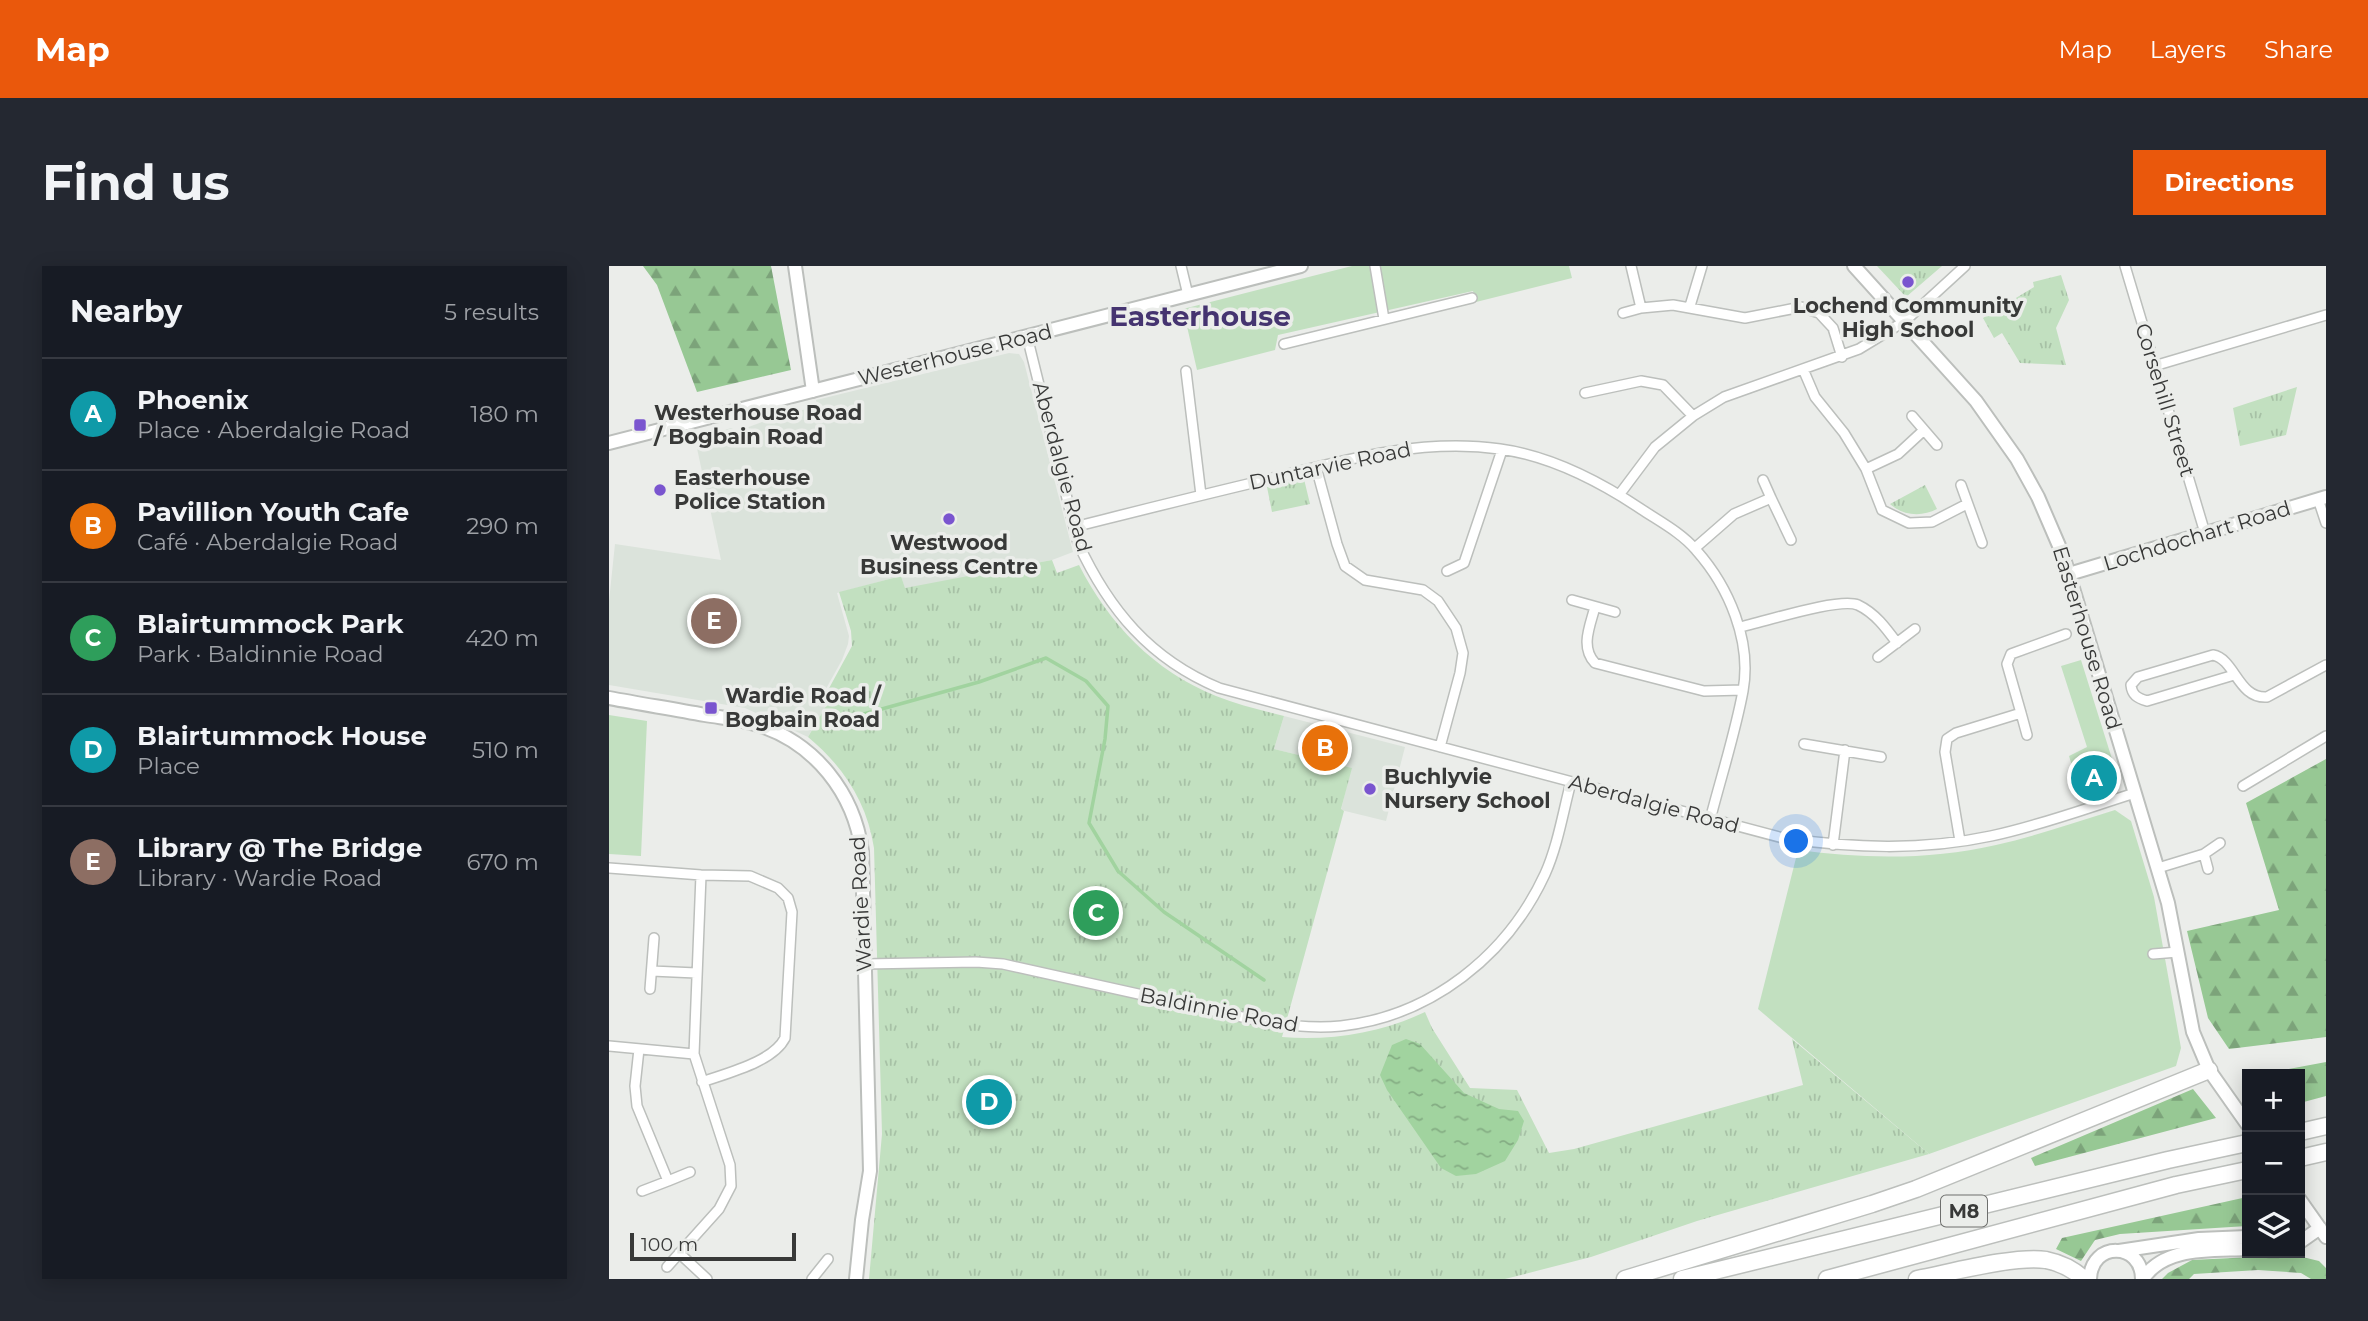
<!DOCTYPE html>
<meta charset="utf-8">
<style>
:root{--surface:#171b24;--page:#242831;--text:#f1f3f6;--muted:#9ea1a6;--line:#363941;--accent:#ea580c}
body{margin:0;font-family:Montserrat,sans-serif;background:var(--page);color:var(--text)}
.controls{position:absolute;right:21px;bottom:21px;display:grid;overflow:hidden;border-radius:0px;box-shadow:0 4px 18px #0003}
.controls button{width:63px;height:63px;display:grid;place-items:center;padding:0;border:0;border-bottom:2px solid var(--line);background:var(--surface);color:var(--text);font:35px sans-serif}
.scale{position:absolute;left:21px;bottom:18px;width:166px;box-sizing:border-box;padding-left:7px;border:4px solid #383938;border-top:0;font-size:19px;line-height:24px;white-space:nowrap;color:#383938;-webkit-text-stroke:5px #ebedea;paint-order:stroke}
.you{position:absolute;left:1188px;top:576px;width:24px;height:24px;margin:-18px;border:5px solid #fff;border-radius:50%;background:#1a73e8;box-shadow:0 0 0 10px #1a73e833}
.badge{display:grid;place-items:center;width:46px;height:46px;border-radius:50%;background:var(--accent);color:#fff;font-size:23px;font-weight:700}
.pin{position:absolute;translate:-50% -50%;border:4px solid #fff;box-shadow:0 2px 7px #0006}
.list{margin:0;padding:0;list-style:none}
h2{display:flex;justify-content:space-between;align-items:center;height:91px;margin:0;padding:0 28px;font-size:30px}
h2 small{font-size:23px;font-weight:400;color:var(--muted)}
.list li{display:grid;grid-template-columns:46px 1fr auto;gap:21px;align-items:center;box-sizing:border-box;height:112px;padding:0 28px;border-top:2px solid var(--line)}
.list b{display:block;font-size:26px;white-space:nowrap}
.list p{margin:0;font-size:23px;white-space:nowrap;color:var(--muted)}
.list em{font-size:23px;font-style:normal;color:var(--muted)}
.icon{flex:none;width:38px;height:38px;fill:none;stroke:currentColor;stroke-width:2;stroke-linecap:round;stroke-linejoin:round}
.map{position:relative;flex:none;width:1717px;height:1013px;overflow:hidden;border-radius:0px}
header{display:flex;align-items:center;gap:42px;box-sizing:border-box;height:98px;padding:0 35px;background:var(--accent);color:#fff}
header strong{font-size:33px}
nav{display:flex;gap:38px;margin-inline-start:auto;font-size:24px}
.intro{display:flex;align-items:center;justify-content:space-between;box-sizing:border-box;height:168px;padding:0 42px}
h1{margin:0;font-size:49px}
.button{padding:18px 32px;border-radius:0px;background:var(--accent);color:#fff;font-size:24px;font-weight:700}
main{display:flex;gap:42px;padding:0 42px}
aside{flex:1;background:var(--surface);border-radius:0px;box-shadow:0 4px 18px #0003}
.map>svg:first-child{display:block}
</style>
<header>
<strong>Map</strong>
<nav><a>Map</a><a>Layers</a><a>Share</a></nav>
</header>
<div class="intro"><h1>Find us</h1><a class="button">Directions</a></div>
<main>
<aside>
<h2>Nearby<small>5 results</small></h2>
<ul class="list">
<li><span class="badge" style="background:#0f9aa8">A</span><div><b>Phoenix</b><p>Place · Aberdalgie Road</p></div><em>180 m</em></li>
<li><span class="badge" style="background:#e8710a">B</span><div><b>Pavillion Youth Cafe</b><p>Café · Aberdalgie Road</p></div><em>290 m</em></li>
<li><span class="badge" style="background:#2e9e5b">C</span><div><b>Blairtummock Park</b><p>Park · Baldinnie Road</p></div><em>420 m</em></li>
<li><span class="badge" style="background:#0f9aa8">D</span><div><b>Blairtummock House</b><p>Place</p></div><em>510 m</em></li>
<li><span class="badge" style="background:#8d6e63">E</span><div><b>Library @ The Bridge</b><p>Library · Wardie Road</p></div><em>670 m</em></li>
</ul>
</aside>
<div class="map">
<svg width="1717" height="1013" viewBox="0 0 1717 1013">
<defs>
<pattern id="forest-firs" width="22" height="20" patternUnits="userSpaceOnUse" patternTransform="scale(1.75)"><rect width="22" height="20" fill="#97c894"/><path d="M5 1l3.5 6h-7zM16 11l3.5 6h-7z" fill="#7ca37a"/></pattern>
<pattern id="park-tufts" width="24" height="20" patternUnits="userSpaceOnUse" patternTransform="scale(1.75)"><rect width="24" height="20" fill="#c2e0c0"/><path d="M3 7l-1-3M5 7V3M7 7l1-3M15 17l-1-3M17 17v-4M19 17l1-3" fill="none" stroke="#a7c1a6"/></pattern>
<pattern id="water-ripples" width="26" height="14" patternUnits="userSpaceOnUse" patternTransform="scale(1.75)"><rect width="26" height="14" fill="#a1d39f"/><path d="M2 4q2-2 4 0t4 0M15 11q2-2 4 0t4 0" fill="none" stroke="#84ac83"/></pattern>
</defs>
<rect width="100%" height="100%" fill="#ebedea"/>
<path fill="#dbe3db" d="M400 87 410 88 415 96 464 286 443 294 296 323 292 310 228 327 240 370 239 378 233 394 213 430 216 442 199 471 136 442 0 419V335L6 278 112 294 86 173 122 162 129 165 174 148 208 141 207 134Z
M675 450 796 481 777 555 732 544 742 502 665 483Z"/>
<path fill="#c2e0c0" d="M743 0H960L963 12 867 36 864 25 669 69 666 84 588 104 574 43Z
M1472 394 1509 512 1503 522 1473 533 1460 490 1478 481 1452 400Z
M0 449 38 455 32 590 0 588Z
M1506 544 1522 555 1545 631 1572 782 1567 800 1320 888 1149 743 1189 584C1255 593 1322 594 1387 579 1427 570 1467 556 1506 544Z"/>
<path fill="url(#forest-firs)" d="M34 0H162L182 104 88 126 48 19Z
M1717 493V771L1620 783 1599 752 1578 665 1670 644 1637 537Z
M1717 796V830L1691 837V808H1660L1664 806Z
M1584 823 1607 852 1426 900 1422 892Z
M1638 931V960L1511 968 1486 974 1472 995 1447 983 1453 972Z
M1685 989 1710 995 1717 1002V1013H1702L1692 1007 1649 1004 1585 1008 1580 1013H1553L1559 1007 1583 994Z"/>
<path fill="url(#park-tufts)" d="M1268 0H1333L1297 31Z
M1452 9 1460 34 1447 62 1457 99 1411 97 1393 67 1385 72 1374 52 1425 21 1424 16Z
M1688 121 1677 169 1631 180 1624 142Z
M695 213 701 238 663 246 658 221Z
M1316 219 1328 243C1313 251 1294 250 1281 238Z
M443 294 448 307 470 299C500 358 545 405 607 430 629 439 652 444 675 450L665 483 743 502 732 543 735 545 673 771C722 775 772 767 816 746L823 762 861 822 908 824 940 887 965 883 1194 819 1183 773 1320 888 1088 955 982 991 896 1013H260L273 868 265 582C258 536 234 500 199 471L217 440 218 426 243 380 242 365 230 326 292 310 296 322Z"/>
<path fill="url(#water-ripples)" d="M797 773 811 778 855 827 890 843 909 845 915 855 909 874 896 895 867 908 847 910 832 902 778 824 771 809 783 779Z"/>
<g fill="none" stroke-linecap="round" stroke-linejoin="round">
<path stroke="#a1d39f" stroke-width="3.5" d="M244 451 370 416 437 392 477 415 499 440 496 473 480 557 509 605 555 646 655 714"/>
<g stroke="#bcbfbc" stroke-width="12">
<path id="street" d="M572 0 579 29
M766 0 775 53
M1022 0 1032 42
M1516 0 1596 267
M1081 40 1093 0
M1014 47 1032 42 1064 39 1136 52 1192 41 1210 47 1224 62 1233 91
M418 70 469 277C500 344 541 393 610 422L1174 572C1244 582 1312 585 1382 570 1430 560 1478 542 1526 527
M675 78 863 32
M1545 100 1717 49
M1194 103 1206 131 1235 167 1257 203 1273 244 1300 257 1323 256 1358 238
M577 105 592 229
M976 127 1032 115 1054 119 1084 150
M1303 150 1328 179
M707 201 728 278 736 300 756 314 814 324 829 335 847 362 854 387 851 407 831 481
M1257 203 1289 188 1315 164
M1154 214 1162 232
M1352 219 1373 277
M1010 229 1046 181 1084 150 1115 131 1250 83 1296 55 1356 0
M1709 233 1717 257
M465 261C529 245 592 229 656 214 735 194 810 172 891 183 942 190 990 215 1032 243 1050 255 1073 267 1087 284 1120 321 1143 375 1134 425 1126 468 1112 511 1101 554
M1086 282 1125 248 1162 232 1182 274
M838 305 855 297 893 184
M963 334 1006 346
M986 341C981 360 971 381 986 397L1095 425 1134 424
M1131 361C1155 356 1230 331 1249 339 1266 347 1277 362 1288 377
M1269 391 1306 363
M1625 409 1538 435C1528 432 1523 429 1522 419L1529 411 1604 389C1626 393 1629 433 1658 431L1717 399
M1412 447 1418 469
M1195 478 1272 491
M1634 520 1717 470
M1351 575 1336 486 1338 473 1347 467 1412 447 1398 398 1402 388 1457 368
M1224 579 1236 484
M1595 588 1599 603
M0 602 92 609 141 610 169 622 179 632 183 646 176 772C164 796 118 807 93 816
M1549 602 1595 588 1611 577
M1544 688 1569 686
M255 698 367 696 394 698 642 753C671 759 701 763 732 760 822 750 898 690 936 608 949 579 954 546 962 516
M43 705 87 707
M41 723 45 672
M0 780 85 788
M30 783 26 820 28 840 59 915 33 925
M59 915 81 906
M70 987 98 1013
M58 1001 110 943 122 920 121 899 85 788 92 609
M203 1013 219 993"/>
</g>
<g stroke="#bcbfbc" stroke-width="16">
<path id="secondary" d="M186 0 204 125
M1245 0 1367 135 1408 193 1429 231 1454 289 1559 637 1584 766 1600 804 1638 858
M0 177 692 0
M1460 308 1717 231
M0 432C32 438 64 443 96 449 114 452 132 453 149 459 206 477 245 527 253 585L261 905 253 954 247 1013
M1691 934 1717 971
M1691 976 1711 962
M1510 985 1590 973 1638 971
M1481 1013C1482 975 1533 976 1533 1013
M1534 1013C1555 980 1603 985 1638 983"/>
</g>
<g stroke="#bcbfbc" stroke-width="19">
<path id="highway" d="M1691 866 1717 860
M1691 892 1717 886
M1016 1013 1263 938 1307 923 1600 804
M1073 1013 1559 894 1638 877
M1218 1013 1567 919 1638 904
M1308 1013C1340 1007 1407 989 1437 994 1452 997 1464 1003 1475 1013"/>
</g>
<use href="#street" stroke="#fff" stroke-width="9"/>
<use href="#secondary" stroke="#fff" stroke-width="12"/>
<use href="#highway" stroke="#fff" stroke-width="16"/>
</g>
<g fill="#7a55cf" stroke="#ebedea" stroke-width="2.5">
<circle cx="1299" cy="16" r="7"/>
<rect x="24" y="152" width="14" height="14" rx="3.5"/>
<circle cx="51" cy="224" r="7"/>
<circle cx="340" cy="253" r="7"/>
<rect x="95" y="435" width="14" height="14" rx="3.5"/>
<circle cx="761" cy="523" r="7"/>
</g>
<g text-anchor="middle" stroke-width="7" stroke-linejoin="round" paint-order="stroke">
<rect fill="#ebedea" stroke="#6e6f6d" stroke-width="2" x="1332" y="929.5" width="46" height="31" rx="5"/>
<g font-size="19" font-weight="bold" fill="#383938">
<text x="1355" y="952">M8</text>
</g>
<g font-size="21" font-weight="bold" fill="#383938" stroke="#ebedea" text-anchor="start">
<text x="1299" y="47" text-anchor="middle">Lochend Community<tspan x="1299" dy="24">High School</tspan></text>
<text x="45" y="154">Westerhouse Road<tspan x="45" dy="24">/ Bogbain Road</tspan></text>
<text x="65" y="219">Easterhouse<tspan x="65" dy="24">Police Station</tspan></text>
<text x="340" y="284" text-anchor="middle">Westwood<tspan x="340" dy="24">Business Centre</tspan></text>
<text x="116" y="437">Wardie Road /<tspan x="116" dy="24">Bogbain Road</tspan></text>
<text x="775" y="518">Buchlyvie<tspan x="775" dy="24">Nursery School</tspan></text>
</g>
<g font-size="21" fill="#383938" stroke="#ebedea">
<text transform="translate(346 89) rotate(-14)" y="7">Westerhouse Road</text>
<text transform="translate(1556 134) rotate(73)" y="7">Corsehill Street</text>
<text transform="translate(721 200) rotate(-12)" y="7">Duntarvie Road</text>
<text transform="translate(453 201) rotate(75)" y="7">Aberdalgie Road</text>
<text transform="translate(1588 270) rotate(-17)" y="7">Lochdochart Road</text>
<text transform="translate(1478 372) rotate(73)" y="7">Easterhouse Road</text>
<text transform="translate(1045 538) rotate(15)" y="7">Aberdalgie Road</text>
<text transform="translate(252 638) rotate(-93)" y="7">Wardie Road</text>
<text transform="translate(610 744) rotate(11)" y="7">Baldinnie Road</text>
</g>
<g font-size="28" font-weight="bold" fill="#453470" stroke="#ebedea">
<text x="591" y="60">Easterhouse</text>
</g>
</g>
</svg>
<div class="controls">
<button>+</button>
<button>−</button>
<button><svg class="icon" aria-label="layers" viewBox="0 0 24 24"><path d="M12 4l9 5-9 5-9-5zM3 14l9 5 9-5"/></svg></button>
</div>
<div class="scale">100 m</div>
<div class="you"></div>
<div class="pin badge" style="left:1485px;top:512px;background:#0f9aa8">A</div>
<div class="pin badge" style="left:716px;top:482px;background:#e8710a">B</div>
<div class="pin badge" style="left:487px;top:647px;background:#2e9e5b">C</div>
<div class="pin badge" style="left:380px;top:836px;background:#0f9aa8">D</div>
<div class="pin badge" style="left:105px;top:355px;background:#8d6e63">E</div>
</div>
</main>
